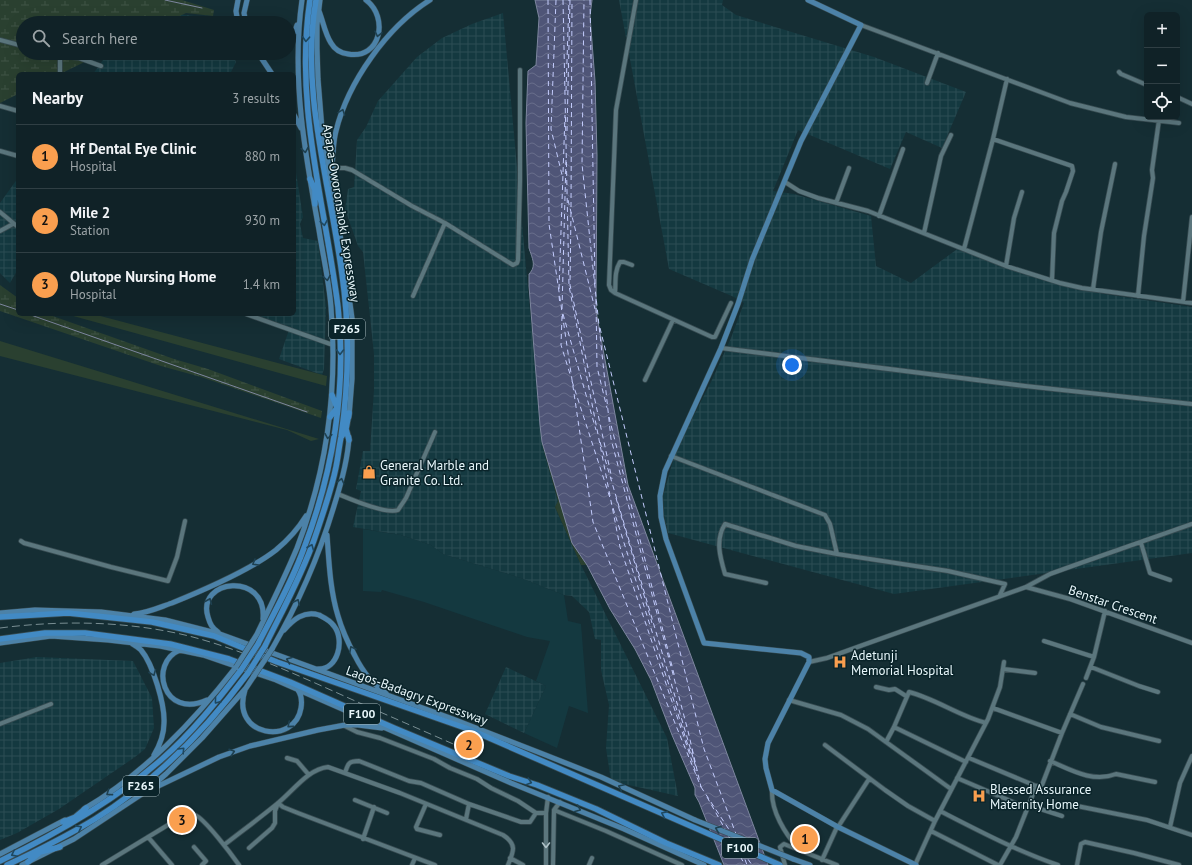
<!DOCTYPE html>
<meta charset="utf-8">
<style>
:root{--surface:#102227;--page:#1e2f33;--text:#f1f3f6;--muted:#9ca4a7;--line:#303f44;--accent:#fa9f4f}
body{margin:0;font-family:"PT Sans",sans-serif;background:var(--page);color:var(--text)}
.controls{position:absolute;right:12px;top:12px;display:grid;overflow:hidden;border-radius:6px;box-shadow:0 4px 16px #0002}
.controls button{width:36px;height:36px;display:grid;place-items:center;padding:0;border:0;border-bottom:1px solid var(--line);background:var(--surface);color:var(--text);font:20px sans-serif}
.you{position:absolute;left:792px;top:365px;width:14px;height:14px;margin:-10px;border:3px solid #fff;border-radius:50%;background:#1a73e8;box-shadow:0 0 0 6px #1a73e833}
.badge{display:grid;place-items:center;width:26px;height:26px;border-radius:50%;background:var(--accent);color:#111;font-size:13px;font-weight:700}
.pin{position:absolute;translate:-50% -50%;border:2px solid #fff;box-shadow:0 1px 4px #0006}
.list{margin:0;padding:0;list-style:none}
h2{display:flex;justify-content:space-between;align-items:center;height:52px;margin:0;padding:0 16px;font-size:17px}
h2 small{font-size:13px;font-weight:400;color:var(--muted)}
.list li{display:grid;grid-template-columns:26px 1fr auto;gap:12px;align-items:center;box-sizing:border-box;height:64px;padding:0 16px;border-top:1px solid var(--line)}
.list b{display:block;font-size:15px;white-space:nowrap}
.list p{margin:0;font-size:13px;white-space:nowrap;color:var(--muted)}
.list em{font-size:13px;font-style:normal;color:var(--muted)}
.icon{flex:none;width:22px;height:22px;fill:none;stroke:currentColor;stroke-width:2;stroke-linecap:round;stroke-linejoin:round}
.map{position:relative;flex:none;width:1192px;height:865px;overflow:hidden}
.search{position:absolute;background:var(--surface);box-shadow:0 4px 16px #0002;left:16px;top:16px;width:280px;height:44px;display:flex;align-items:center;gap:10px;box-sizing:border-box;padding:0 14px;border-radius:22px;color:var(--muted);font-size:15px}
.panel{position:absolute;background:var(--surface);box-shadow:0 4px 16px #0002;left:16px;top:72px;width:280px;height:244px;border-radius:6px}
.map>svg:first-child{display:block}
</style>
<div class="map">
<svg width="1192" height="865" viewBox="0 0 1192 865">
<defs>
<pattern id="industrial-grid" width="8" height="8" patternUnits="userSpaceOnUse"><rect width="8" height="8" fill="#143940"/><path d="M0 4h8M4 0v8" fill="none" stroke="#2b4d53"/></pattern>
<pattern id="wetland-marsh" width="20" height="14" patternUnits="userSpaceOnUse"><rect width="20" height="14" fill="#2a4030"/><path d="M1 5h8M5 5V1M11 12h8M15 12V8" fill="none" stroke="#3f5345"/></pattern>
<pattern id="water-waves" width="16" height="10" patternUnits="userSpaceOnUse"><rect width="16" height="10" fill="#4f5577"/><path d="M0 5q4-4 8 0t8 0" fill="none" stroke="#686e8b"/></pattern>
</defs>
<rect width="100%" height="100%" fill="#152e34"/>
<path fill="#143940" d="M363 529 401 535 431 545 443 554 521 578 564 595 568 621 581 624 588 713 569 706 557 748 524 733 546 686 536 681 550 641 527 637 424 602 382 590 381 592 363 591Z"/>
<path fill="url(#industrial-grid)" d="M619 0H723L722 5 736 15 874 57 966 92 942 148 906 132 890 169 798 130 773 191 794 194 871 216 876 266 911 283 960 247 1013 269 1063 283 1104 294 1192 307V553L894 594 668 533 664 515 663 496 676 450 711 382 731 338 744 303 734 297 669 269Z
M143 4 185 15 212 18 215 23H130Z
M503 13 542 444 558 502 555 507 581 565 667 738 678 796 611 781 606 748 609 705 601 670V640L595 639 589 612 572 596 564 595 521 578 443 554 431 545 401 535 353 527 361 491 356 489 363 451H370L374 390V354L363 252 358 246 345 209 348 189 354 187 357 140 366 127 378 101 417 57 442 38 472 24Z
M108 53H232L236 62 230 74H93Z
M294 160 303 217 300 224 303 238 318 241 326 307 324 369 322 375 279 359 290 327 253 314H294Z
M18 178V269L10 283 0 273V203Z
M37 657 133 661 152 698 154 728 145 749 135 757 59 809 17 833 0 840V663Z
M506 667 546 686 524 733 485 714Z"/>
<path fill="#2a4030" d="M66 314H93L327 376 326 386Z
M0 341 319 439 311 441 287 430 0 356Z
M542 442C547 455 551 467 555 480 563 509 569 540 587 565H581L555 507 558 501 542 444Z"/>
<path fill="url(#wetland-marsh)" d="M0 0H182L214 10 213 16 186 13 165 23H23V53H103L60 74H18V94L0 103Z
M0 285 18 298V314H47L174 359 208 369 322 411 321 418 201 377 161 366 0 311Z"/>
<path fill="url(#water-waves)" stroke="#7d869f" d="M535 0H592L590 16 595 81 597 155 596 311 628 485 768 865H724L699 802 695 795V788L672 735 651 680 635 649 610 609 587 565 572 543 542 442 540 425 529 286V274C537 266 532 258 529 248L526 123 528 71 536 65 539 18Z"/>
<g fill="none" stroke-linecap="round" stroke-linejoin="round">
<path stroke="#7d869f" stroke-width="1" d="M165 0 202 8
M0 304 18 310
M28 314 307 412"/>
<path stroke="#c3ccfd" stroke-width="1" stroke-dasharray="5 4" stroke-linecap="butt" d="M548 0 549 224 593 522 701 787 688 731 611 439 582 164 584 0
M556 0 551 129 562 175
M563 0 569 286 620 547 697 776
M590 0 595 284
M566 91 569 0
M567 131 570 0
M568 200 595 309
M571 207 572 0
M571 212 570 285 612 479
M559 289 565 115
M559 296 560 305
M596 299 597 367 607 408
M562 309 566 159
M563 314 596 430
M562 316 561 345 570 374
M600 328 704 749 736 834
M572 381 610 498
M609 417 675 678
M600 442 697 771
M616 498 652 623
M613 508 691 755
M692 749 695 764
M701 787 730 831
M707 797 725 829
M728 835 731 841
M734 837 738 845
M736 849 745 865
M742 851 747 865
M743 852 752 865"/>
<g stroke="#384c52" stroke-width="5.5">
<path id="minor" d="M861 25 1070 103 1126 117 1179 123
M0 40 23 46
M51 53 60 56 79 58 101 66
M60 56V74
M1119 72 1121 74 1147 85
M927 83 938 53
M1177 97 1192 104
M0 106 18 111
M993 139 1072 166 1073 171 1066 192 1062 201 1054 233 1052 280
M0 151 18 156
M332 168H345L352 170 412 206 445 223 513 265 517 263 518 260 520 181V70
M785 182 799 191 818 198 868 211 1006 266 1060 283 1082 288 1192 303
M836 203 849 168
M0 212 18 227
M879 216 903 149
M0 231 13 224
M924 233 941 156 951 135
M964 249 993 139 1007 79
M632 265 624 262H620C614 272 616 282 615 293L712 337H715L731 303
M1006 266 1014 218 1022 192
M1093 289 1101 232 1115 164
M615 293 611 290 609 285 616 110 636 0
M413 296 445 223
M1138 296 1144 236 1153 178 1152 170 1159 120
M1183 302 1192 217
M246 314 333 345
M721 348 1025 386 1192 404
M645 380 673 320
M671 456 825 515 830 524 837 554
M338 494C350 499 387 515 398 510L406 498 435 432
M21 541 24 543 111 567 168 581 177 557 185 521
M1141 543 1150 573 1170 580
M766 583 725 574C720 557 715 540 725 524L796 546 837 554 948 571 1005 584 1000 595
M1026 587 1070 599 1192 643
M1044 641 1094 657
M809 662 827 658 863 645 1026 587 1050 574 1075 565 1192 524
M1091 667 1139 686 1158 692
M1003 669 1035 673
M1086 678 1094 657 1105 611
M876 687 889 690 895 689 906 696
M789 700 841 715 868 729 951 789
M993 708 1062 733
M1070 714 1101 727 1159 741
M0 724 51 704
M345 726 357 732 380 738 434 759 450 768 477 779 491 788 518 801 536 813
M894 727 966 762
M886 742 894 727 909 692C936 699 959 716 986 723
M825 745 885 790 908 806 935 821
M287 758 297 761 309 775
M969 758 1036 786
M1050 761C1071 770 1093 783 1116 774L1155 782
M345 773C348 764 348 761 359 761L409 781 421 783 469 804 521 822H530L536 813H546
M957 778 1027 808
M772 790C771 811 785 834 799 849
M355 800 387 813
M426 804 416 827 417 829 440 835
M1067 804 1147 820 1192 835
M1028 805 1062 816
M554 810 606 831 682 865
M940 811C979 831 1017 851 1058 865
M466 819 469 804
M838 827 869 779
M1170 827 1180 783 1192 756
M931 831 998 865
M148 837 172 865
M363 839 374 807
M224 845C242 831 261 817 278 803 293 791 308 769 328 767L400 793 503 835C517 844 514 851 508 865
M194 847 206 861 202 865
M249 848 272 828 275 823V811L278 803 283 807 298 813 435 865
M510 858 523 865
M822 860 837 827
M102 865 186 814C189 814 192 814 195 815 205 819 232 855 239 865
M412 865 415 858
M546 865V813L548 797
M553 865 554 810 560 802
M589 865 592 858
M785 865 780 847 784 844 837 865
M915 865 935 821 988 719 1000 687 1004 662
M1000 865 1016 837 1035 789 1036 786 1042 785 1062 733 1083 684
M1077 865 1081 844 1085 842 1134 853 1179 865"/>
</g>
<g stroke="#384c52" stroke-width="6">
<path id="major" d="M238 0 236 11 238 23
M320 0 317 25V48L318 79 322 129 343 252 352 318V379L349 417
M808 0 861 25 801 141 752 260 738 304 721 348 665 471 660 496 661 517 666 539 704 643 801 653 809 657V662L768 743 765 759 766 768 772 790 838 827 916 865
M319 11C323 21 325 34 331 43 335 50 340 53 348 54 381 60 389 17 366 0
M246 23 244 13 247 0
M289 37 295 31 297 25
M258 53 272 74
M294 115 301 128
M330 176C334 161 332 146 336 131 348 82 387 27 430 0
M327 535C329 562 330 590 338 616 342 630 348 643 355 656 362 670 372 684 386 693
M0 613 35 610 101 612 165 620 220 634 453 719 543 754 601 777 695 820
M134 614C148 613 160 607 172 603 204 590 249 571 276 550 288 540 298 529 306 516
M284 630C293 620 304 610 319 615 325 618 330 620 334 626 345 640 338 670 318 669
M218 632C212 628 210 624 208 617 196 579 267 571 263 619
M252 642 257 634C271 605 285 577 297 548 327 470 338 391 331 307 329 281 323 256 319 230 305 154 291 77 302 0
M0 643 51 636 108 640 160 646 203 655 276 680 511 783 624 829 704 865
M131 643C134 645 138 647 141 650 153 664 165 705 164 723 164 735 160 745 154 755
M272 649C298 604 319 556 334 506 341 484 348 460 349 437
M180 650C148 663 163 720 207 700
M245 690C230 737 295 746 301 708 302 702 302 696 298 690
M152 789 219 757 250 746 318 730 345 725H358L382 728
M84 809C144 774 193 722 236 667
M0 854 65 820
M793 859 810 865
M22 865 74 839 145 792 166 774 202 738 246 688 254 676"/>
</g>
<g stroke="#384c52" stroke-width="7">
<path id="highway" d="M310 179 315 190
M315 204V187
M332 395 337 408
M330 417 337 408
M346 429 349 440
M342 436 346 429 349 413
M0 617 68 613 152 622 214 636 277 662 471 730 780 865
M0 639 45 633H85L170 644 229 659 290 682 394 728 509 776 537 785 596 809 666 843 719 865
M258 644C274 613 292 582 304 548 333 472 347 388 338 307 325 203 294 106 310 0
M265 646C282 611 301 577 314 540 322 516 331 492 336 467 338 457 339 447 341 437 349 382 350 329 342 274 330 183 300 92 316 0
M74 818 86 808
M63 822 78 816
M36 853 60 847
M0 861C58 833 114 801 162 759 192 733 217 701 241 670
M28 862 39 853
M7 865C37 851 67 836 95 819 156 781 206 730 248 673"/>
</g>
<use href="#minor" stroke="#5b767d" stroke-width="4"/>
<use href="#major" stroke="#4c82a8" stroke-width="5"/>
<use href="#highway" stroke="#428ac4" stroke-width="5.5"/>
<path stroke="#798e93" stroke-width="1" stroke-dasharray="8 4" stroke-linecap="butt" d="M0 628C62 620 128 621 189 636 239 649 286 670 333 691 375 710 417 728 460 747"/>
<g stroke="#384c52" stroke-width="6" stroke-linecap="butt">
<path id="major-bridge" d="M236 667 252 642
M254 676 272 649
M695 820 793 859"/>
</g>
<g stroke="#384c52" stroke-width="7" stroke-linecap="butt">
<path id="highway-bridge" d="M241 670 258 644
M248 673 265 646"/>
</g>
<use href="#major-bridge" stroke="#4c82a8" stroke-width="5"/>
<use href="#highway-bridge" stroke="#428ac4" stroke-width="5.5"/>
</g>
<defs><path id="oneway-chevron" d="M-2-3.5L2.5 0L-2 3.5" fill="none" stroke-width="1.6" stroke-linecap="round" stroke-linejoin="round"/></defs>
<g stroke="#1e4050">
<use href="#oneway-chevron" transform="translate(378 34) rotate(103)"/>
<use href="#oneway-chevron" transform="translate(342 112) rotate(-70)"/>
<use href="#oneway-chevron" transform="translate(305 150) rotate(81)"/>
<use href="#oneway-chevron" transform="translate(327 278) rotate(81)"/>
<use href="#oneway-chevron" transform="translate(328 436) rotate(99)"/>
<use href="#oneway-chevron" transform="translate(341 481) rotate(-76)"/>
<use href="#oneway-chevron" transform="translate(255 563) rotate(150)"/>
<use href="#oneway-chevron" transform="translate(209 601) rotate(-67)"/>
<use href="#oneway-chevron" transform="translate(297 602) rotate(-65)"/>
<use href="#oneway-chevron" transform="translate(352 649) rotate(-118)"/>
<use href="#oneway-chevron" transform="translate(289 660) rotate(-159)"/>
<use href="#oneway-chevron" transform="translate(153 673) rotate(68)"/>
<use href="#oneway-chevron" transform="translate(290 725) rotate(140)"/>
<use href="#oneway-chevron" transform="translate(232 752) rotate(-18)"/>
<use href="#oneway-chevron" transform="translate(621 787) rotate(-155)"/>
<use href="#oneway-chevron" transform="translate(109 793) rotate(146)"/>
<use href="#oneway-chevron" transform="translate(578 809) rotate(23)"/>
<use href="#oneway-chevron" transform="translate(718 829) rotate(-159)"/>
</g>
<g stroke="#1e4860">
<use href="#oneway-chevron" transform="translate(306 39) rotate(93)"/>
<use href="#oneway-chevron" transform="translate(324 223) rotate(80)"/>
<use href="#oneway-chevron" transform="translate(340 352) rotate(90)"/>
<use href="#oneway-chevron" transform="translate(311 547) rotate(-68)"/>
<use href="#oneway-chevron" transform="translate(217 701) rotate(129)"/>
<use href="#oneway-chevron" transform="translate(182 750) rotate(-46)"/>
<use href="#oneway-chevron" transform="translate(529 782) rotate(18)"/>
<use href="#oneway-chevron" transform="translate(664 814) rotate(-156)"/>
<use href="#oneway-chevron" transform="translate(79 828) rotate(-28)"/>
<use href="#oneway-chevron" transform="translate(14 854) rotate(154)"/>
</g>
<use stroke="#b0c3c9" href="#oneway-chevron" transform="translate(546 845) rotate(90)"/>
<defs>
<g id="shop-bare" transform="scale(1.08)"><path d="M-5-2.5h2.3a2.7 3.5 0 0 1 5.4 0H5L5.5 6h-11ZM-1.5-2.5h3a1.5 2.3 0 0 0-3 0Z" fill="#fa9f4f" stroke="#0a242a" stroke-width="2.5" paint-order="stroke"/></g>
<g id="hospital-bare" transform="scale(1.08)"><path d="M-5-5h3v3.5h4V-5h3V5h-3V1.5h-4V5h-3Z" fill="#fa9f4f" stroke="#0a242a" stroke-width="2.5" paint-order="stroke"/></g>
</defs>
<g fill-rule="evenodd">
<use href="#shop-bare" x="369" y="472"/>
<use href="#hospital-bare" x="840" y="662"/>
<use href="#hospital-bare" x="979" y="796"/>
</g>
<g text-anchor="middle" stroke-width="3" stroke-linejoin="round" paint-order="stroke">
<g fill="#0a242a" stroke="#a5b8bc" stroke-width="1">
<rect x="329" y="319" width="36" height="20" rx="3"/>
<rect x="344" y="704" width="36" height="20" rx="3"/>
<rect x="123" y="776" width="36" height="20" rx="3"/>
<rect x="722" y="838" width="36" height="20" rx="3"/>
</g>
<g font-size="12" font-weight="bold" fill="#e8f7fb">
<text x="347" y="333">F265</text>
<text x="362" y="718">F100</text>
<text x="141" y="790">F265</text>
<text x="740" y="852">F100</text>
</g>
<g font-size="13" fill="#e8f7fb" stroke="#0a242a">
<text transform="translate(342 213) rotate(81)" y="5">Apapa-Oworonshoki Expressway</text>
<text transform="translate(1113 604) rotate(19)" y="5">Benstar Crescent</text>
<text transform="translate(417 695) rotate(20)" y="5">Lagos-Badagry Expressway</text>
</g>
<g font-size="13" fill="#e8f7fb" stroke="#0a242a" text-anchor="start">
<text x="380" y="470">General Marble and<tspan x="380" dy="15">Granite Co. Ltd.</tspan></text>
<text x="851" y="660">Adetunji<tspan x="851" dy="15">Memorial Hospital</tspan></text>
<text x="990" y="794">Blessed Assurance<tspan x="990" dy="15">Maternity Home</tspan></text>
</g>
</g>
</svg>
<div class="controls">
<button>+</button>
<button>−</button>
<button><svg class="icon" aria-label="locate" viewBox="0 0 24 24"><circle cx="12" cy="12" r="6"/><path d="M12 2v4M12 18v4M2 12h4M18 12h4"/></svg></button>
</div>
<div class="you"></div>
<div class="pin badge" style="left:805px;top:839px">1</div>
<div class="pin badge" style="left:469px;top:745px">2</div>
<div class="pin badge" style="left:182px;top:820px">3</div>
<div class="search"><svg class="icon" aria-label="search" viewBox="0 0 24 24"><circle cx="10" cy="10" r="6"/><path d="M15 15l6 6"/></svg>Search here</div>
<section class="panel">
<h2>Nearby<small>3 results</small></h2>
<ul class="list">
<li><span class="badge">1</span><div><b>Hf Dental Eye Clinic</b><p>Hospital</p></div><em>880 m</em></li>
<li><span class="badge">2</span><div><b>Mile 2</b><p>Station</p></div><em>930 m</em></li>
<li><span class="badge">3</span><div><b>Olutope Nursing Home</b><p>Hospital</p></div><em>1.4 km</em></li>
</ul>
</section>
</div>
